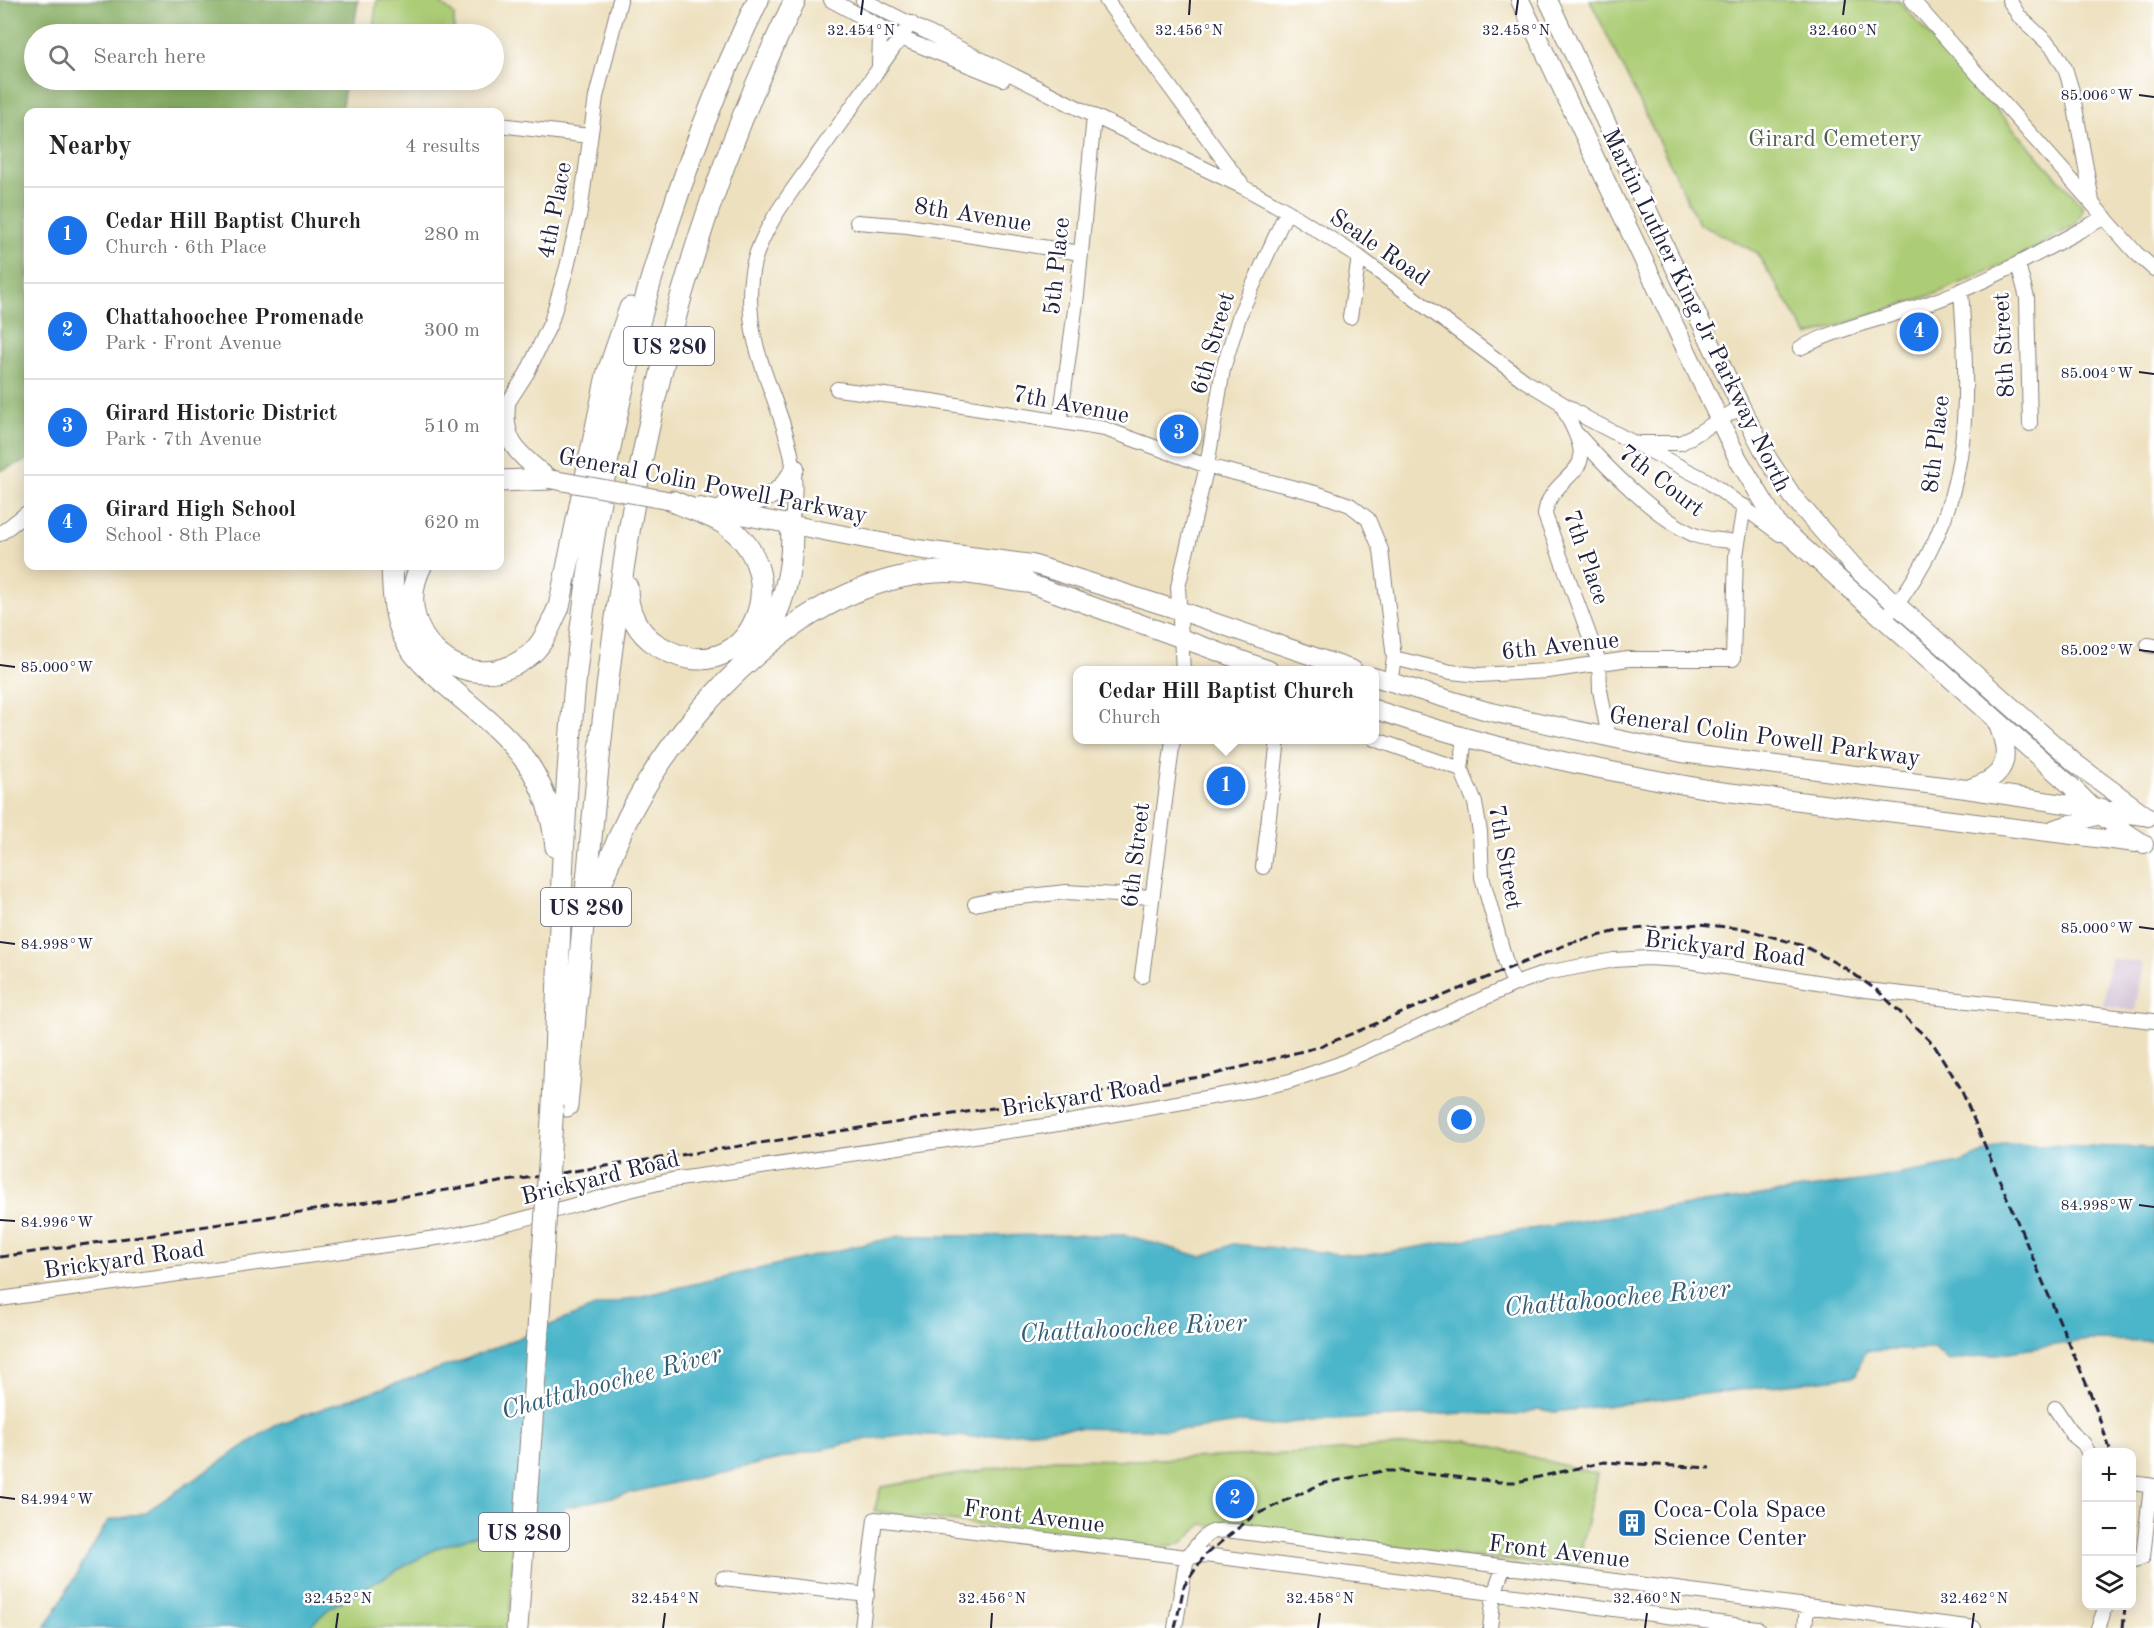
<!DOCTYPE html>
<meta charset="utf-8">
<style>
:root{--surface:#fff;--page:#f6f6f6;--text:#222;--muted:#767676;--line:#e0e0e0;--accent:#1a73e8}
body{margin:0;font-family:"Old Standard TT",serif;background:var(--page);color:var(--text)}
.controls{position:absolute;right:18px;bottom:18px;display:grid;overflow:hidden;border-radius:12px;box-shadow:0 3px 15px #0003}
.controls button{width:54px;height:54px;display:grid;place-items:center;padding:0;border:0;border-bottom:2px solid var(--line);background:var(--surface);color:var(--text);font:30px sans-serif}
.you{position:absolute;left:1462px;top:1120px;width:21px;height:21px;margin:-15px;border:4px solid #fff;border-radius:50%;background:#1a73e8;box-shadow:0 0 0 9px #1a73e833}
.badge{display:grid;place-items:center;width:39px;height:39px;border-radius:50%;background:var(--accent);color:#fff;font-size:20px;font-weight:700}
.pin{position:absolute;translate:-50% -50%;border:3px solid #fff;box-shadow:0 2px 6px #0006}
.popup{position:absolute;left:1073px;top:666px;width:306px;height:78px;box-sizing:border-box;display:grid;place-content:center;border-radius:12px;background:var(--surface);filter:drop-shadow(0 2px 4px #0005);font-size:20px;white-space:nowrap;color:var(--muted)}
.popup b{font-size:22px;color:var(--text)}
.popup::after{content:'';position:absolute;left:50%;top:100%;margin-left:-12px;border:12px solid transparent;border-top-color:var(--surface)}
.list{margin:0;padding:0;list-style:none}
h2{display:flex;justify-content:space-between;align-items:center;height:78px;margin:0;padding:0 24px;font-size:26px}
h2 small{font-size:20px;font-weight:400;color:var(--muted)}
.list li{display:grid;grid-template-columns:39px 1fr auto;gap:18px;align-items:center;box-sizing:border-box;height:96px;padding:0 24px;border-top:2px solid var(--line)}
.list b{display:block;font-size:22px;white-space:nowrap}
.list p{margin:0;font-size:20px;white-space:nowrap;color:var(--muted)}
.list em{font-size:20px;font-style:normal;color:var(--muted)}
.icon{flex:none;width:33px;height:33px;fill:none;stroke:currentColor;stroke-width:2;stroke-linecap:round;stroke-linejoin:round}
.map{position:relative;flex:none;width:2154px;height:1628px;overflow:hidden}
.search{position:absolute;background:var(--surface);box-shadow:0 3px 15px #0003;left:24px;top:24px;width:480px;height:66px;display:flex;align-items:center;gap:15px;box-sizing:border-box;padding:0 21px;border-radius:33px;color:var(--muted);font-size:22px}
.panel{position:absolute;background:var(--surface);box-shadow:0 3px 15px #0003;left:24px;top:108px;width:480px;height:462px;border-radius:12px}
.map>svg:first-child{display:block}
</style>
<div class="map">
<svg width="2154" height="1628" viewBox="0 0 2154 1628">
<rect width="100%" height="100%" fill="#fff"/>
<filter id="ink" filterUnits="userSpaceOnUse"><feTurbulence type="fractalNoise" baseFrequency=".0167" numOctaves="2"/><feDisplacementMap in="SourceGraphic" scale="12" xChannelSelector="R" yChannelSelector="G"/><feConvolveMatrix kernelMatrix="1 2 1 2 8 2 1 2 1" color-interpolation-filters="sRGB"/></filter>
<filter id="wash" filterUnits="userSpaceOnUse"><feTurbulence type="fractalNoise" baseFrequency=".008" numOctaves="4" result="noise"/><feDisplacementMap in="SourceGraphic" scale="24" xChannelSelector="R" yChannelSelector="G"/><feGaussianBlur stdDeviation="1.35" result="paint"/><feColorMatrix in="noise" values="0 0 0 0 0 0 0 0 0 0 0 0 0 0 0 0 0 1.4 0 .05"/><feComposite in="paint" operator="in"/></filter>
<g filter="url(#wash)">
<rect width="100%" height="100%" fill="#ede0be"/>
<path fill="#cebed1" d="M2110 958 2143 963 2135 1011 2103 1006Z"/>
<path fill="#accc74" stroke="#677758" stroke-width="1.5" d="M377 0H436L454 14V34H372Z
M1590 0H1898L2082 205V212L2075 225 2012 261 1935 294 1808 336 1756 252 1699 224Z
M1468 1440 1597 1474 1577 1569 1202 1524 1181 1544 1151 1548 874 1511 881 1487 1054 1459 1136 1460 1313 1453Z
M499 1528 515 1533 509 1628H307L331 1607 437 1548Z"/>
<path fill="#89b066" stroke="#566950" stroke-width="1.5" d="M0 0H358L353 34H34V80H346L341 112H28V460L0 471Z"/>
<path fill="#4bb5c9" stroke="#366c82" stroke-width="1.5" d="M2004 1144 2154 1148V1341L2089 1340 1948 1361 1935 1349 1866 1351 1855 1376 1554 1412 1539 1409 1517 1415 1465 1413 1296 1422 1271 1426 1245 1422 1188 1430 1063 1428 976 1437 909 1434 868 1439 563 1508 565 1518 502 1537 498 1528 437 1548 331 1607 307 1628H45L108 1521 144 1513 275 1425 464 1360 595 1307 900 1236 1126 1235 1202 1257 1233 1244 1362 1256 1605 1217 1880 1178 1960 1163Z"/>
</g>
<g filter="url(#ink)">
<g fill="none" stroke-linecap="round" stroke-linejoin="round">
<g stroke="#88817c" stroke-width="16">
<path id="minor" d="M831 0 901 38 1003 79
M863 0 1094 116 1243 187 1287 211 1359 257 1525 381 1588 419 1706 480 1780 534
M1106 0 1242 185
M1912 0 2136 253 2154 269
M2009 0 2019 16 2053 48 2065 68 2072 91 2092 201
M871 22 880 38 879 66
M500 125 589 136
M857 222 908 226 1081 253
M2018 264 2027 298 2030 424
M1350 317 1359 257
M1800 348C1843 326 1890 317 1935 301 1995 279 2049 247 2105 217
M837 389 932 401 1105 429 1207 466 1319 494 1350 505 1368 519 1381 550 1394 658 1390 683
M1561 403C1568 419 1581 439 1581 456 1581 475 1547 485 1545 515L1599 662 1600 690 1609 738
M502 412 527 373 551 322 567 267 580 212 596 97 620 0
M1060 420 1077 295 1094 116
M1578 435C1605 466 1659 521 1697 536 1709 540 1726 540 1738 542
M1642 443H1681L1741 407
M791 523C805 456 776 414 758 352 750 326 747 289 754 262 764 224 794 189 816 157 848 113 879 68 911 23
M0 534 28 512
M1891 611C1901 600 1909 587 1917 574 1973 484 1968 393 1961 290
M2148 645 2154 646
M1394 658 1451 672 1479 675 1548 671 1628 659H1733L1736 555 1744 506
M1183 670 1178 587 1207 466 1223 369 1240 314 1287 211
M1465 737 1461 769 1475 803 1480 832 1482 877 1508 970 1515 984
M1374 739 1461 769
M1263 867 1278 740
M975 904 993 900 1066 892 1152 897
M1142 976 1173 740
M0 1299 450 1236C525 1222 597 1196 672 1180L1058 1124 1251 1090 1290 1081 1339 1064 1515 984 1546 973 1614 960 1648 958 1682 960 1866 990 2154 1021
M2055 1408 2072 1434 2084 1444 2088 1452
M2132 1483 2154 1486
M1187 1557C1205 1537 1204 1528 1234 1531L1974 1628
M2132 1561 2143 1557 2151 1486
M723 1578 867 1595
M862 1628 875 1519 1187 1557 1205 1555 1757 1628
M1175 1628 1187 1557
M1490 1628 1494 1594 1504 1566
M1805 1628 1807 1606
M2098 1628 2106 1606"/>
</g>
<g stroke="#88817c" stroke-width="20">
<path id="major" d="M1520 0 1738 459 1778 525 2070 785 2100 815 2144 844
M1548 0 1741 407 1768 459 1793 497 1853 566 2075 763 2148 817
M506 405C502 445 521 455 549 479
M725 506C760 501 776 502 795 468
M700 507 917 549 1032 564 1178 610 1353 670
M1014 578 1269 670
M1374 677 1487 711 1682 753 1966 789 2143 816
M1374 709C1486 748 1603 771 1719 791L2136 843
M1970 788C2010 776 2011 755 1996 720
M2054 829 2100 815 2102 808"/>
</g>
<g stroke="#88817c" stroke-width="23">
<path id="highway" d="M500 481 549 479
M392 566C393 592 393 617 406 641 416 660 435 675 450 688 509 739 547 764 556 847
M421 566C387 633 465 703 527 657 544 645 550 625 559 607L607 375 630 308
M627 587C627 611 636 631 657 645 744 700 804 576 723 523 708 514 688 508 672 501
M757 647C783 613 795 566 791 523
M595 903C606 870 617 837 634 806 692 699 807 582 935 572 962 569 998 579 1026 582
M553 1105C559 962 562 817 576 673 600 441 656 210 758 0
M567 1106C587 889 601 669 643 454 674 298 725 143 795 0
M517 1628 531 1435"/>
</g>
<use href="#minor" stroke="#fff" stroke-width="14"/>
<use href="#major" stroke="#fff" stroke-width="18"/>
<use href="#highway" stroke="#fff" stroke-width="21"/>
<path stroke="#22223b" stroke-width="3" stroke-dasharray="9 4.5" stroke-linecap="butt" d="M0 1257 1207 1076 1322 1046 1570 943 1622 930 1700 924 1745 929 1804 946 1845 968 1878 991 1934 1045 1960 1087 2091 1395 2111 1452
M1175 1628 1184 1586 1205 1555 1253 1516 1321 1484 1382 1471H1401L1499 1482H1517L1604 1462 1710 1468
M2123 1628 2125 1606"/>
<g stroke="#88817c" stroke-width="20" stroke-linecap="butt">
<path id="major-bridge" d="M549 479 672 501"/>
</g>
<g stroke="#88817c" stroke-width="23" stroke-linecap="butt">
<path id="highway-bridge" d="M531 1435 553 1105"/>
</g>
<use href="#major-bridge" stroke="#fff" stroke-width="18"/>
<use href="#highway-bridge" stroke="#fff" stroke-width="21"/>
</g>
</g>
<path fill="none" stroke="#22223b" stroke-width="2" d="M861 15 863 0M1189 15 1190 0M1516 15 1518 0M1843 15 1845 0M2139 95 2154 97M2139 372 2154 374M2139 650 2154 652M0 665 15 667M2139 927 2154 929M0 942 15 944M2139 1205 2154 1207M0 1220 15 1221M0 1497 15 1499M336 1628 338 1613M663 1628 665 1613M991 1628 992 1613M1318 1628 1320 1613M1645 1628 1647 1613M1972 1628 1974 1613"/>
<defs>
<g id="building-square" transform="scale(1.5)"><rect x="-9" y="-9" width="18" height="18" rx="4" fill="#1f6fb2" stroke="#fff"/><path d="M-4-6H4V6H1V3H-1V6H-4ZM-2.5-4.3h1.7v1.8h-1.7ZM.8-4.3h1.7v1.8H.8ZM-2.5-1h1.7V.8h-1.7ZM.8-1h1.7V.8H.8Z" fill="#fff"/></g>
</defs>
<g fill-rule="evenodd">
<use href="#building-square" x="1632" y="1523"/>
</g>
<g text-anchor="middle" stroke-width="5" stroke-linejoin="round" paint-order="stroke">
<g fill="#fff" stroke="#646476" stroke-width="1.5">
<rect x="624" y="327" width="90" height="38" rx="4.5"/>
<rect x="541" y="888" width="90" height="38" rx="4.5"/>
<rect x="479" y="1513" width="90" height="38" rx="4.5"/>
</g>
<g font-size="22" font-weight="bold" fill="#22223b">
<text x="669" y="354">US 280</text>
<text x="586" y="915">US 280</text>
<text x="524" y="1540">US 280</text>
</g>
<g font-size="24" fill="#525e4f" stroke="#fff">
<text x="1835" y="146">Girard Cemetery</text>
</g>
<g font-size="24" fill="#22223b" stroke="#fff">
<text transform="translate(554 210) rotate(-79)" y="8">4th Place</text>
<text transform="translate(973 214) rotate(9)" y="8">8th Avenue</text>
<text transform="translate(1380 247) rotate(35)" y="8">Seale Road</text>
<text transform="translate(1056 266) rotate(-84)" y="8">5th Place</text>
<text transform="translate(1697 310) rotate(64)" y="8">Martin Luther King Jr Parkway North</text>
<text transform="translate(1212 343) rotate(-74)" y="8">6th Street</text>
<text transform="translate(2003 345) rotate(-93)" y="8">8th Street</text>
<text transform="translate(1071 404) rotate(11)" y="8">7th Avenue</text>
<text transform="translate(1935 444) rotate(-83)" y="8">8th Place</text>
<text transform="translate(1662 480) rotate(38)" y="8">7th Court</text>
<text transform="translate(713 485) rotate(11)" y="8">General Colin Powell Parkway</text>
<text transform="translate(1587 557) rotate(71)" y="8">7th Place</text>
<text transform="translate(1560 645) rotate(-6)" y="8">6th Avenue</text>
<text transform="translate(1765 736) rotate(8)" y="8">General Colin Powell Parkway</text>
<text transform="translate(1135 855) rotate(-83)" y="8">6th Street</text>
<text transform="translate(1506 857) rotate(80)" y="8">7th Street</text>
<text transform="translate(1725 948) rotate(7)" y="8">Brickyard Road</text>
<text transform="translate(1081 1096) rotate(-9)" y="8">Brickyard Road</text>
<text transform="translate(600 1177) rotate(-14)" y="8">Brickyard Road</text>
<text transform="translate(124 1259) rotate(-8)" y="8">Brickyard Road</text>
<text transform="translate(1034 1516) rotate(7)" y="8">Front Avenue</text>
<text transform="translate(1559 1551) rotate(7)" y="8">Front Avenue</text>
</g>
<g font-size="24" fill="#22223b" stroke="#fff" text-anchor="start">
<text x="1653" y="1517">Coca-Cola Space<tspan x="1653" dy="28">Science Center</tspan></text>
</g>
<g font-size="26" font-style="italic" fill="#325d74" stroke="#fff">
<text transform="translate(1617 1297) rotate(-5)" y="9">Chattahoochee River</text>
<text transform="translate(1133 1327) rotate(-3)" y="9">Chattahoochee River</text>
<text transform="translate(611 1381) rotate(-15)" y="9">Chattahoochee River</text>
</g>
</g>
<g font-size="15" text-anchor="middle" fill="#22223b" stroke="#fff" stroke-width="5" stroke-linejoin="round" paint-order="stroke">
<text x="861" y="35">32.454°N</text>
<text x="1189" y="35">32.456°N</text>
<text x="1516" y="35">32.458°N</text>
<text x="1843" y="35">32.460°N</text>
<text x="2097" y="100">85.006°W</text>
<text x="2097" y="378">85.004°W</text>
<text x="2097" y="655">85.002°W</text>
<text x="57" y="672">85.000°W</text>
<text x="2097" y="933">85.000°W</text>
<text x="57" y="949">84.998°W</text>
<text x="2097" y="1210">84.998°W</text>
<text x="57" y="1227">84.996°W</text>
<text x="57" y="1504">84.994°W</text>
<text x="338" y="1603">32.452°N</text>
<text x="665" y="1603">32.454°N</text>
<text x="992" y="1603">32.456°N</text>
<text x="1320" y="1603">32.458°N</text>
<text x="1647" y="1603">32.460°N</text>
<text x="1974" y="1603">32.462°N</text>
</g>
</svg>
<div class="controls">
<button>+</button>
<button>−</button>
<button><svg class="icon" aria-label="layers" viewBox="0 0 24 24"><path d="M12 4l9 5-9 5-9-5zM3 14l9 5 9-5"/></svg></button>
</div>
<div class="you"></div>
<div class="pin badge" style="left:1226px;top:786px">1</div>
<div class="popup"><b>Cedar Hill Baptist Church</b>Church</div>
<div class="pin badge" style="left:1235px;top:1499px">2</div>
<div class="pin badge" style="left:1179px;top:434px">3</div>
<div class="pin badge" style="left:1919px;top:332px">4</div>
<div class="search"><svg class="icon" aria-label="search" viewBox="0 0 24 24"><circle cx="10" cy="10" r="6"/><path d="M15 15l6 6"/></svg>Search here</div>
<section class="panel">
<h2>Nearby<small>4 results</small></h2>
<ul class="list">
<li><span class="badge">1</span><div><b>Cedar Hill Baptist Church</b><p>Church · 6th Place</p></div><em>280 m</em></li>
<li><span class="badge">2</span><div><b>Chattahoochee Promenade</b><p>Park · Front Avenue</p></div><em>300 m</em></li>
<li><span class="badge">3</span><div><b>Girard Historic District</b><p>Park · 7th Avenue</p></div><em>510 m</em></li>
<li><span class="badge">4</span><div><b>Girard High School</b><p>School · 8th Place</p></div><em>620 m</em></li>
</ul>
</section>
</div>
